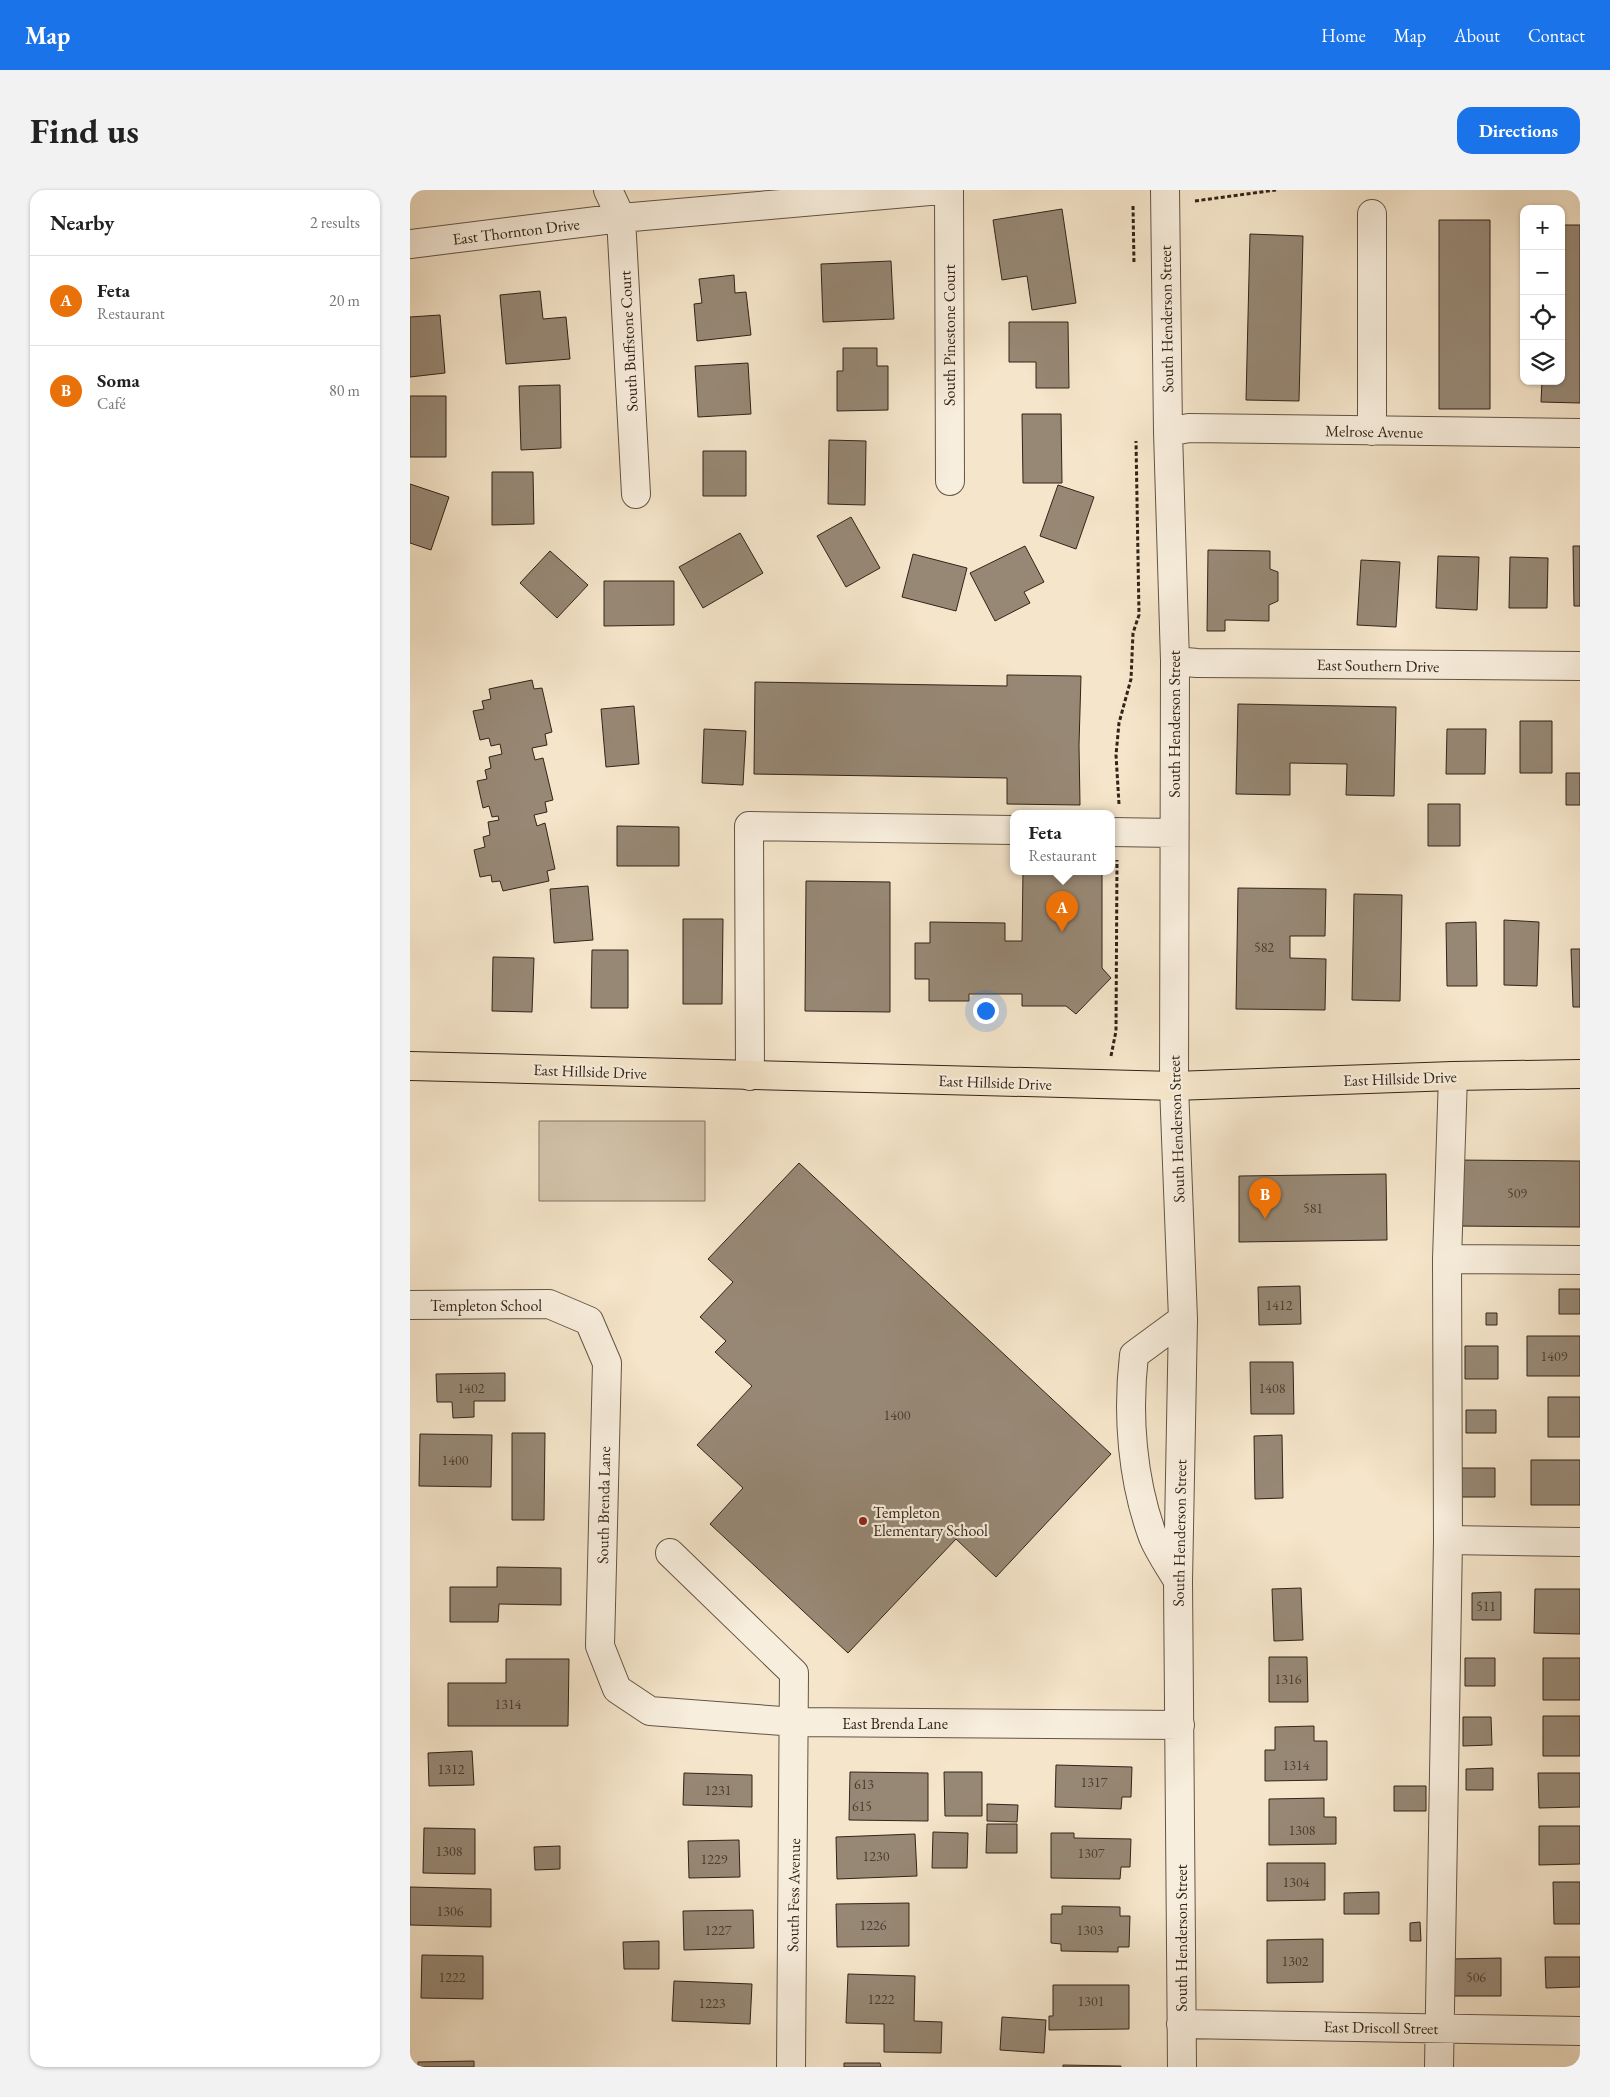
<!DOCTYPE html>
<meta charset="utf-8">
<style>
:root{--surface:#fff;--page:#f2f2f2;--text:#222;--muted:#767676;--line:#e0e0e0;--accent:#1a73e8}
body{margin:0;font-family:"EB Garamond",serif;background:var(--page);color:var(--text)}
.controls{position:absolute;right:15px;top:15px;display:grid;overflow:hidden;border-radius:10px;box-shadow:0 1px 4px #0004}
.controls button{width:45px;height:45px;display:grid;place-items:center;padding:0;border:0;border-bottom:1px solid var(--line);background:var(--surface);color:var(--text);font:25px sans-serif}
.you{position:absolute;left:575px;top:820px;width:18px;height:18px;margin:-12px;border:4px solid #fff;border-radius:50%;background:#1a73e8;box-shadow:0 0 0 8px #1a73e833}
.badge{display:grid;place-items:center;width:32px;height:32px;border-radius:50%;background:var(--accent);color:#fff;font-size:16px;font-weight:700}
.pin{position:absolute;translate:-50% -41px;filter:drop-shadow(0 1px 2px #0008)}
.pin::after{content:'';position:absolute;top:26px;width:18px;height:15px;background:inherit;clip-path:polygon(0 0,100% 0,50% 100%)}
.popup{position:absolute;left:600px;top:620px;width:105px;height:65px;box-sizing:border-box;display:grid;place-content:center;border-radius:10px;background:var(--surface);filter:drop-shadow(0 1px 4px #0005);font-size:16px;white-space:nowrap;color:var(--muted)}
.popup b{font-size:19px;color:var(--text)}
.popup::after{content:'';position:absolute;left:50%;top:100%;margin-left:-10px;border:10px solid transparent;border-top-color:var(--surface)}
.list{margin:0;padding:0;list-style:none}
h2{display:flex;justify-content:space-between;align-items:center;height:65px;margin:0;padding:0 20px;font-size:21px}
h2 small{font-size:16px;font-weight:400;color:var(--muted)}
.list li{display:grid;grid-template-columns:32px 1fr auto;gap:15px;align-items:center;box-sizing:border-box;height:90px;padding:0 20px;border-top:1px solid var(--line)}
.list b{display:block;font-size:19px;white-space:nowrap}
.list p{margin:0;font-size:16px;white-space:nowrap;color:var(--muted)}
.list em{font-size:16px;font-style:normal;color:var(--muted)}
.icon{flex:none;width:28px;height:28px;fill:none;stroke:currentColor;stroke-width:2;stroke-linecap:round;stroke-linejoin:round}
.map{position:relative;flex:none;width:1170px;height:1877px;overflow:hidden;border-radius:15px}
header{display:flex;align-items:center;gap:30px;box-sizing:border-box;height:70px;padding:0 25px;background:var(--accent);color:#fff}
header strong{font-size:24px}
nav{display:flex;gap:28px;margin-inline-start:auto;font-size:18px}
.intro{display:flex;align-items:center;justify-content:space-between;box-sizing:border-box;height:120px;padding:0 30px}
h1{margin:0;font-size:35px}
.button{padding:12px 22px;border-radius:15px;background:var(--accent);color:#fff;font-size:18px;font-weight:700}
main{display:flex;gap:30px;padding:0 30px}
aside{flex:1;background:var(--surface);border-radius:15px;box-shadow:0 1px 4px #0004}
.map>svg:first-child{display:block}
</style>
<header>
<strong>Map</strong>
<nav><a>Home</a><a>Map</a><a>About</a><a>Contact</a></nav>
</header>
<div class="intro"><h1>Find us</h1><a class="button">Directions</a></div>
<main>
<aside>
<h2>Nearby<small>2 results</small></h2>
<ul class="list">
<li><span class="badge" style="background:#e8710a">A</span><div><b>Feta</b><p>Restaurant</p></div><em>20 m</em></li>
<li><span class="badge" style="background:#e8710a">B</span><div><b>Soma</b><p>Café</p></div><em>80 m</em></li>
</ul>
</aside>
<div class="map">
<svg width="1170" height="1877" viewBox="0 0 1170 1877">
<rect width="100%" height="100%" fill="#f5e5ca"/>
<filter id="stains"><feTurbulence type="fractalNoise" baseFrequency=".004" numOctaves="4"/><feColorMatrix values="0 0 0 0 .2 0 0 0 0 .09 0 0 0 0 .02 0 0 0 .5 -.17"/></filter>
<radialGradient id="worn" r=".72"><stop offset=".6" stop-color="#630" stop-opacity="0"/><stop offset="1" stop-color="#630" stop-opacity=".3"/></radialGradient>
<path fill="#d4c4ac" stroke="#837462" d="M129 931H295V1011H129Z"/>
<path fill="#978875" stroke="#322419" d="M652 19 666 113 622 120 617 86 592 90 583 30Z
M1029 30H1080V219H1029Z
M1151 35H1170V213L1131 212 1132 191H1151Z
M840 44 893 46 889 211 836 210Z
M481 71 484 129 413 132 411 74Z
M324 85 325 103 336 102 341 145 287 151 284 114 292 113 289 89Z
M130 101 133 129 156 127 160 169 96 174 90 105Z
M30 125 35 183 0 187V127Z
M599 132H658L659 198H626V172H599Z
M433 158H467V176H478V220L427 221V181H433Z
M338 173 341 224 288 227 285 176Z
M150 195 151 258 111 260 109 196Z
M0 206H36V267H0Z
M612 224H651L652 293H613Z
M419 250 456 251 455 315 418 314Z
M293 261H336V306H293Z
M82 282H123L124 334 82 335Z
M0 294 39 307 21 360 0 353Z
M648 295 684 307 666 359 630 346Z
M441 327 470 378 436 397 407 346Z
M330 343 353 383 293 418 269 377Z
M615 356 634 392 614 402 620 413 585 431 560 383Z
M1163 356H1170V416H1164Z
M798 360 860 361V379L868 382V411L859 415V431L815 430V441H797Z
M140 361 178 395 147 428 110 393Z
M503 364 557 378 546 421 492 407Z
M1028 366 1069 367 1067 420 1026 418Z
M1100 367 1138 368 1137 418H1099Z
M951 370 990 372 986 437 947 435Z
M194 391H264V435L194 436Z
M597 485 671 486 669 555 670 615 597 614V588L344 584 345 492 597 496Z
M122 490 124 499 132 498 142 542 135 544 137 555 122 558 125 570 133 568 143 610 135 612 137 622 124 625 127 636 135 633 145 679 137 681 139 691 93 701 90 691 82 692 81 685 70 687 64 660 75 657 73 647 80 645 78 632 89 630 88 626 82 627 79 616 73 618 67 591 77 589 75 580 81 578 79 567 92 564 90 554 81 556 79 548 70 550 63 521 74 519 72 511 81 509 79 499Z
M828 514 986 517 984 606 936 605 937 574 880 573V605L826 604Z
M224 516 229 574 196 577 191 519Z
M1110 531H1142V583H1110Z
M294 539 336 541 333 595 292 593Z
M1037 539H1076L1075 584H1036Z
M1156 583H1170V615H1156Z
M1018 614H1050V656H1018Z
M207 636 269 637V676H207Z
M613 681H692V778L701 788 666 824 656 816H612V804H559V811H519V789H505V753H520V732L595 733V751H612Z
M396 691 480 692V822L395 821Z
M178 696 183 750 144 753 140 699Z
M828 698 916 699 915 746H880V768L916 769 915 820 826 819Z
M944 704 992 705 990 811 942 810Z
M273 729H313L312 814H273Z
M1094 730 1129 732 1127 796 1094 795Z
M1066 732 1067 796H1037L1036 733Z
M1161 759H1170V817H1163Z
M182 760H218V818H181Z
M83 767 124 768 122 822 82 821Z
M1044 970 1170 971V1037L1044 1036Z
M389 973 701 1264 586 1387 546 1349 438 1463 300 1334 333 1298 287 1255 342 1196 305 1162 316 1151 290 1127 323 1092 298 1069Z
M976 984 977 1050 829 1052V986Z
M890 1096 891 1134 849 1135 848 1097Z
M1149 1099H1170V1124H1149Z
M1076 1123H1087V1135H1076Z
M1117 1146H1170V1186H1117Z
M1055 1156H1088V1189H1055Z
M840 1172H883L884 1224H841Z
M95 1183V1211H64V1227L43 1228 42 1212H27L26 1184Z
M1138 1207H1170V1247H1138Z
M1056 1220H1086V1243H1056Z
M102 1243H135L134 1330H102Z
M10 1244 82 1245 81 1297 9 1296Z
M872 1245 873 1308 845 1309 844 1246Z
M1121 1270H1170V1315H1121Z
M1051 1278H1085V1307H1051Z
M87 1377 151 1378V1415L89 1414 88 1432H40V1397H87Z
M891 1398 893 1450 864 1451 862 1399Z
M1125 1399H1170V1444L1124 1443Z
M1091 1402V1430H1062V1403Z
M859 1467H897L898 1512H859Z
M1055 1468H1085V1496H1055Z
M1133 1468H1170V1510H1133Z
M96 1469H159L158 1536H38V1493H96Z
M1133 1526H1170V1566H1133Z
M1053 1527H1081L1082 1555 1053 1556Z
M904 1536V1551H917V1590L855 1591V1560H865V1537Z
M62 1561 64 1595 19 1596 18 1563Z
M646 1575 722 1577 721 1607H712L711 1619 645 1617Z
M1083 1578V1600H1056V1579Z
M440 1582 518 1583V1631L439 1630Z
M534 1582H572V1626H535Z
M274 1583 342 1585V1617L273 1615Z
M1128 1583H1170V1617L1129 1618Z
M984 1596H1016V1621H984Z
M914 1608V1627H926V1654L859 1655V1609Z
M577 1614 608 1615 607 1632 577 1631Z
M577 1634H607V1663H576Z
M1129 1636H1170V1674L1129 1675Z
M14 1638 65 1639V1684L13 1683Z
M523 1642 558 1643 557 1678H522Z
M641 1643H664V1648L721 1649 720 1677H711L710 1689 641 1688Z
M505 1644 507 1686 427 1689 426 1647Z
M329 1650 330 1687 279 1688 278 1651Z
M150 1656V1679L125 1680 124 1657Z
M857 1673H915V1710L857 1711Z
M1143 1692H1170V1734H1144Z
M0 1697 81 1699V1737L0 1735Z
M969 1702V1724H934V1703Z
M499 1713V1756L427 1757 426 1714Z
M652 1716 710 1717V1726H720L719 1757H708V1762L651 1761V1754L641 1753V1724H652Z
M343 1720 344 1758 274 1760 273 1721Z
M1010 1732 1011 1751H1000V1733Z
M913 1749V1792L857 1793V1750Z
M249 1751V1779H214L213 1752Z
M12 1765 73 1766V1809L11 1808Z
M1135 1767H1170V1797L1136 1798Z
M1091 1768V1806H1040V1769Z
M438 1784 505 1786 504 1831 532 1832 531 1863 474 1862V1834L436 1833Z
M264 1791 342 1794 340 1834 262 1831Z
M643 1795H719V1839L639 1840V1826H643Z
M592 1827 636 1830 634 1863 590 1860Z
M64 1871V1877H8V1872Z
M434 1873H470L471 1877H434Z
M653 1875 711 1876V1877H653Z"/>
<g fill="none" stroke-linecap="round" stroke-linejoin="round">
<g stroke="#635445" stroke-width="30">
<path id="minor" d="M198 0 211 28 226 304
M539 0 540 291
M755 0 758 242 765 471 764 896 773 1129 768 1391 772 1877
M0 54 211 28 531 0
M962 241V24
M758 242 779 238 1170 243
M765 471 787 473 1170 476
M701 642 764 643
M340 886 339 636 603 640
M1037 1069 1170 1070
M0 1115 139 1114 179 1131 197 1173 190 1456 207 1499 240 1521 385 1532 770 1535
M1038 1350 1170 1352
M260 1363 384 1483 381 1877
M768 1391C760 1377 749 1362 743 1347 722 1290 717 1225 724 1165L773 1129
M771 1834 1170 1841
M1029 1877 1038 1350 1037 1069 1043 886"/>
</g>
<g stroke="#322419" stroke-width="30">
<path id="major" d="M0 876 764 896 1043 886 1170 884"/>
</g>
<path stroke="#322419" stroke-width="3" stroke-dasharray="4 2.5" stroke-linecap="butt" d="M785 11 866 0
M723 16 724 74
M709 614 706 565 709 533 721 489 723 443 729 425 726 251
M701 866 706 841 707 670"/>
<use href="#minor" stroke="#f8eedd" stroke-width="28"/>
<use href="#major" stroke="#f5e5ca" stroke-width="28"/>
</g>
<circle fill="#8f2418" stroke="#f8eedd" stroke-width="2" cx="453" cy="1331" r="5"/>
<g text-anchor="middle" stroke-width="4.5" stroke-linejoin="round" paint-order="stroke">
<g font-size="14" fill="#4b3d30">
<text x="854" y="762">582</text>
<text x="1107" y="1008">509</text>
<text x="903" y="1023">581</text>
<text x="869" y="1120">1412</text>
<text x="1144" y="1171">1409</text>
<text x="61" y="1203">1402</text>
<text x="862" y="1203">1408</text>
<text x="487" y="1230">1400</text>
<text x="45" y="1275">1400</text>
<text x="1076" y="1421">511</text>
<text x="878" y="1494">1316</text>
<text x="98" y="1519">1314</text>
<text x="886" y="1580">1314</text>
<text x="41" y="1584">1312</text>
<text x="684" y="1597">1317</text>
<text x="454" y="1599">613</text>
<text x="308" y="1605">1231</text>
<text x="452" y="1621">615</text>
<text x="892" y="1645">1308</text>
<text x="39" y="1666">1308</text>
<text x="681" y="1668">1307</text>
<text x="466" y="1671">1230</text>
<text x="304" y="1674">1229</text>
<text x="886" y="1697">1304</text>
<text x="40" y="1726">1306</text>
<text x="463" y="1740">1226</text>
<text x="308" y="1745">1227</text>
<text x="680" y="1745">1303</text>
<text x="885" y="1776">1302</text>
<text x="42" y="1792">1222</text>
<text x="1066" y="1792">506</text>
<text x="471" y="1814">1222</text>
<text x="681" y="1816">1301</text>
<text x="302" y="1818">1223</text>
</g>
<g font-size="16" fill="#322419" stroke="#f8eedd">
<text transform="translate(106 41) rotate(-7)" y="6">East Thornton Drive</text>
<text transform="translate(756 129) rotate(-91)" y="6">South Henderson Street</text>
<text transform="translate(539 145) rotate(-90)" y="6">South Pinestone Court</text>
<text transform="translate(218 151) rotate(-93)" y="6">South Buffstone Court</text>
<text transform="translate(964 241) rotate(1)" y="6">Melrose Avenue</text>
<text transform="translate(968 475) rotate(1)" y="6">East Southern Drive</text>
<text transform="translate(764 534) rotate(-90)" y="6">South Henderson Street</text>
<text transform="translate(180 881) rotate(2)" y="6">East Hillside Drive</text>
<text transform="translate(990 888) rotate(-2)" y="6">East Hillside Drive</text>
<text transform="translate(585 892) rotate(2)" y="6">East Hillside Drive</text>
<text transform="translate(766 939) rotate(-92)" y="6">South Henderson Street</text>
<text x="76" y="1121">Templeton School</text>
<text transform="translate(193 1315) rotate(-89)" y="6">South Brenda Lane</text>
<text transform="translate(769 1343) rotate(-89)" y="6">South Henderson Street</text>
<text x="485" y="1539">East Brenda Lane</text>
<text transform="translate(383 1705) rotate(-89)" y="6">South Fess Avenue</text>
<text transform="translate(771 1748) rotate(-90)" y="6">South Henderson Street</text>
<text transform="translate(971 1837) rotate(1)" y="6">East Driscoll Street</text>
</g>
<g font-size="16" fill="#322419" stroke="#f8eedd" text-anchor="start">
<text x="463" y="1328">Templeton<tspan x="463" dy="18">Elementary School</tspan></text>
</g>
</g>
<rect width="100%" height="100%" filter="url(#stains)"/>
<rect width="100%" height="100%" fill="url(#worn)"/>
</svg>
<div class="controls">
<button>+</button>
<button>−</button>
<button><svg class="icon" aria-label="locate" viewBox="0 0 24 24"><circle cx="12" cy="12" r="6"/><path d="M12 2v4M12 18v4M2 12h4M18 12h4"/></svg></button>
<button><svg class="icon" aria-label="layers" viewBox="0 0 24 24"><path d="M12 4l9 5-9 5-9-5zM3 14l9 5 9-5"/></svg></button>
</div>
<div class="you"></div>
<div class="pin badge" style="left:652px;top:742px;background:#e8710a">A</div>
<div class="popup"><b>Feta</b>Restaurant</div>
<div class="pin badge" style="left:855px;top:1029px;background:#e8710a">B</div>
</div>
</main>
